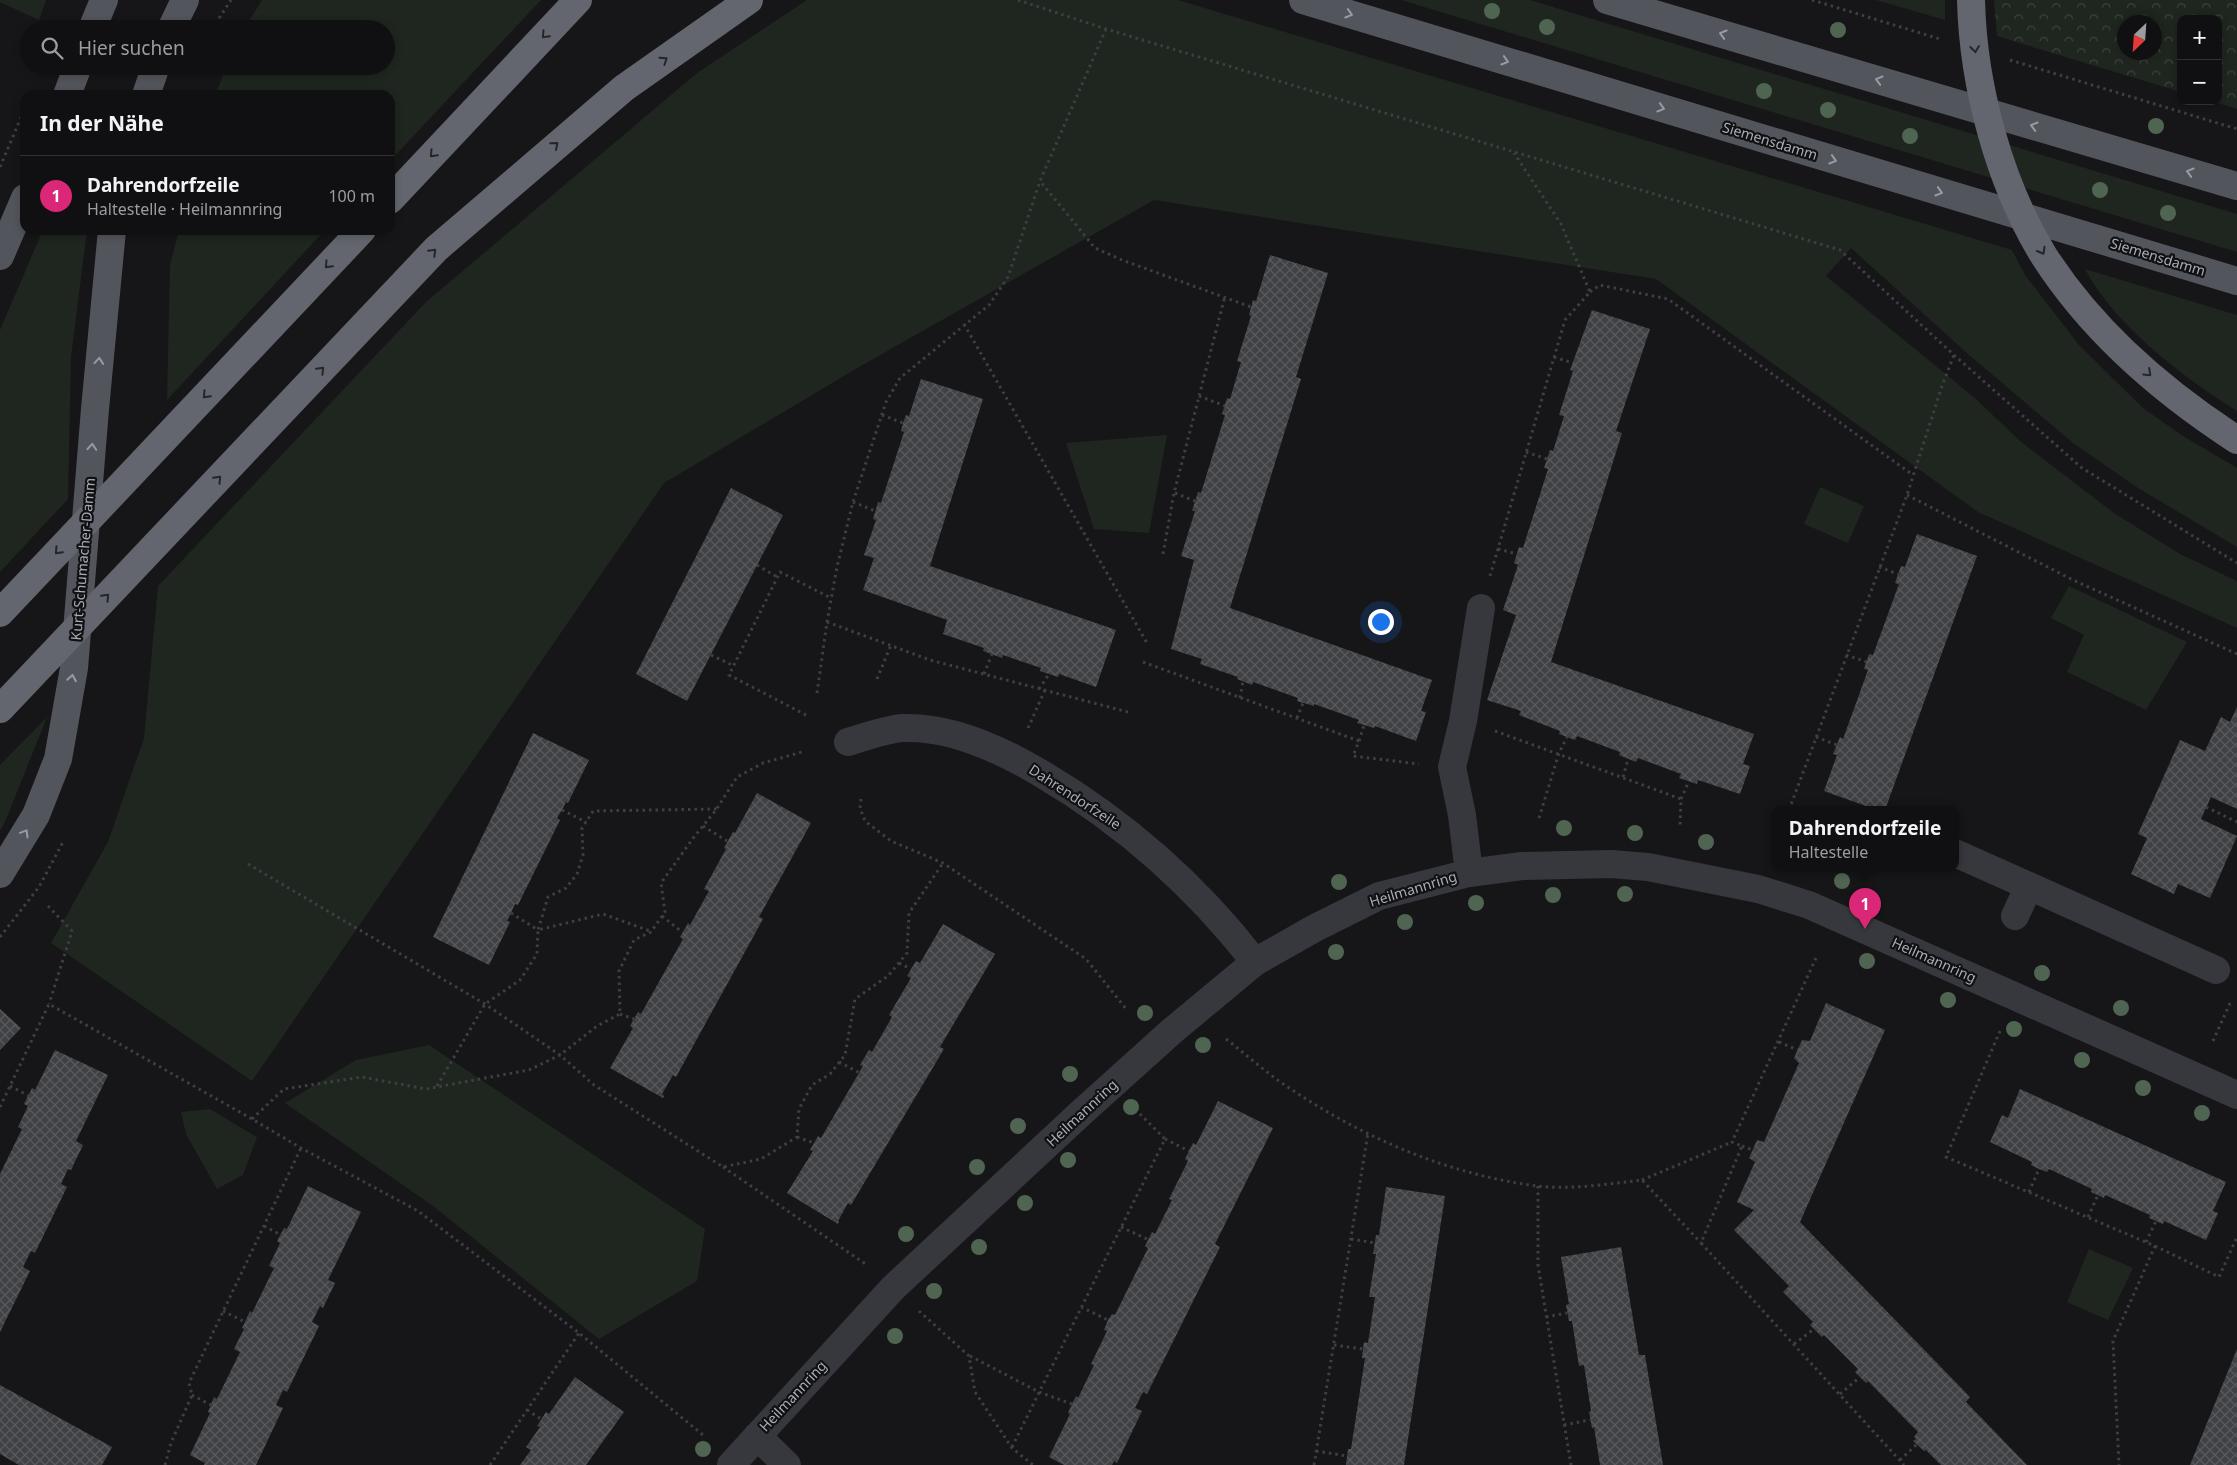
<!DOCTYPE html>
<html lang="de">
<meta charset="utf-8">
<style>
:root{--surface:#101012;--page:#19191b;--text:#f1f3f6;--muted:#9c9d9f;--line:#303032;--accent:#db2777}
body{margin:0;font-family:"Noto Sans",sans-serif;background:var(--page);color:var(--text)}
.controls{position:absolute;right:15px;top:15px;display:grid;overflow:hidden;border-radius:10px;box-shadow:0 2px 8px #0003}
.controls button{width:45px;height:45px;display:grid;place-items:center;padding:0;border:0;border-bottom:1px solid var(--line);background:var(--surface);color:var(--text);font:25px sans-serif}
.compass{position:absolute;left:2117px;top:15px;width:45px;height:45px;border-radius:50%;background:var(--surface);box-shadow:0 2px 8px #0003;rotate:205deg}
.you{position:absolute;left:1380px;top:621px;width:18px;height:18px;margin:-12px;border:4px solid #fff;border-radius:50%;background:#1a73e8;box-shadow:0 0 0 8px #1a73e833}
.badge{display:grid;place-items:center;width:32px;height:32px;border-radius:50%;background:var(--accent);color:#fff;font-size:16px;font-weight:700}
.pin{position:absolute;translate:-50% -41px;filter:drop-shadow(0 1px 2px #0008)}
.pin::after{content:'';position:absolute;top:26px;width:18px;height:15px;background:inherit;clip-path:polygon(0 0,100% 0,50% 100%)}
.popup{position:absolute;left:1771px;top:806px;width:188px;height:65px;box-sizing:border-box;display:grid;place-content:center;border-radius:10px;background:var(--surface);filter:drop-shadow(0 1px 4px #0005);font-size:16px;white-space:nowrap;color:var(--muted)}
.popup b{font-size:19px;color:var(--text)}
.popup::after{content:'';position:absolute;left:50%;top:100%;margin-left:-10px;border:10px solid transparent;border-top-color:var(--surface)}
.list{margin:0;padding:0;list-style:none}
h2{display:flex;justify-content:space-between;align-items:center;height:65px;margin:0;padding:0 20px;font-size:21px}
h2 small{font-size:16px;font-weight:400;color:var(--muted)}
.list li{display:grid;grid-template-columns:32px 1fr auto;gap:15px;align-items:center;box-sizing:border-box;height:80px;padding:0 20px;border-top:1px solid var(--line)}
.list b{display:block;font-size:19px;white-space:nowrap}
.list p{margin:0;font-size:16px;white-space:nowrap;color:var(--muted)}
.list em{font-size:16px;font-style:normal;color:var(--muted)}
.icon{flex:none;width:28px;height:28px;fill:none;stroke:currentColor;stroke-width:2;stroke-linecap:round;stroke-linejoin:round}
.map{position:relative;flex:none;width:2237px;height:1465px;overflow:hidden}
.search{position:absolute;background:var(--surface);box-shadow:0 2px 8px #0003;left:20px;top:20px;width:375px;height:55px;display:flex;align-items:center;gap:12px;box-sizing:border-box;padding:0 18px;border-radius:28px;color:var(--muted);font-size:19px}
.panel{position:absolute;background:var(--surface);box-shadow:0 2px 8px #0003;left:20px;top:90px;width:375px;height:145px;border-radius:15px}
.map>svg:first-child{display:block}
</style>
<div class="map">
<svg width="2237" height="1465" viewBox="0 0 2237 1465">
<defs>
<pattern id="forest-crowns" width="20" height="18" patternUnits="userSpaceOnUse" patternTransform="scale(1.25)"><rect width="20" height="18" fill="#1e261f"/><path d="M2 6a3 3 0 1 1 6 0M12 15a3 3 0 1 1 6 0" fill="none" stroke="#3c433d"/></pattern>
<pattern id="building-cross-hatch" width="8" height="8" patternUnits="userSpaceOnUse" patternTransform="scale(1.25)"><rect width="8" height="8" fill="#404145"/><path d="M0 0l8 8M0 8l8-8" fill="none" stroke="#595a5e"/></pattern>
</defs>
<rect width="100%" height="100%" fill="#161618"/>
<path fill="#1e261f" d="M0 0H46L39 20 0 2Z
M262 0H541L390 161V95H215L227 66H386V29H244Z
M807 0H1178L2012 250 2025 275 2079 345 2143 408 2183 436 2237 468V547L2138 488 2073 443 1968 354 1851 248 1826 276 1976 399 2020 441 2114 513 2180 554 2237 581V628L1978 512 1656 279 1154 200 859 367 664 483 252 1081 51 943 108 842 144 738 158 586 426 302 697 73Z
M1401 0H1530L2237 214V252Z
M1876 0H1945V20Z
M43 230H87L71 357 68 499 0 572V330Z
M179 230H325L167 400 170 265Z
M2085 269 2237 315V411C2184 378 2114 325 2085 269Z
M1167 435 1149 533 1094 529 1066 443Z
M1820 487 1864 506 1848 543 1804 524Z
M2069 586 2187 642 2146 710 2067 672 2084 635 2051 618Z
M47 717 5 822 0 831V765Z
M429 1045 705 1229 697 1281 599 1339 433 1206 285 1103 356 1060Z
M210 1109 257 1137 243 1175 217 1189 186 1134 181 1112Z
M2089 1249 2133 1268 2108 1320 2067 1302Z"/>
<path fill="url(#forest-crowns)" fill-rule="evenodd" d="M1994 0H2237V109L2212 101H2218V19H2181V92L1997 36ZM2124 22H2154V52H2124Z"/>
<path fill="url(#building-cross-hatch)" d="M1270 255 1328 273 1296 377 1301 379 1230 608 1432 680 1421 711 1426 712 1416 741 1375 726 1374 728 1364 725 1357 723 1359 720 1314 704V706L1297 701 1298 698 1253 682 1252 685 1237 679 1238 677 1200 664 1202 659 1171 649 1194 560 1181 556 1195 511H1192L1198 492 1201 493 1225 415 1222 414 1227 398 1230 399 1241 362 1237 361 1251 316 1249 315 1253 300 1256 301Z
M1592 310 1650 329 1616 431 1622 433 1551 662 1754 734 1743 764 1750 766 1740 794 1698 780 1697 784 1679 778 1681 774 1638 758 1636 762 1619 755 1620 752 1577 736 1575 740 1559 734 1560 731 1519 715 1521 711 1487 700 1516 615 1503 610 1518 565 1514 563 1519 547 1523 548 1548 469 1544 468 1550 450 1553 451 1564 416 1559 415 1573 371 1570 370Z
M921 379 983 399 930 566 1116 630 1096 687 1059 674 1058 677 1040 671 1041 668 1003 655 1002 658 983 651 984 648 943 634 947 620 863 590 874 558 864 555 876 520 873 519 878 502 881 503 904 432 901 431 903 423 906 415 909 416Z
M731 488 783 515 687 701 636 674Z
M1917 534 1977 556 1885 810H1877L1824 791 1837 755 1833 754 1840 737 1843 739 1868 670 1864 669 1869 654 1873 655 1899 584 1895 583 1901 566 1905 567Z
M2237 707V809L2211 797 2201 819 2237 836 2210 898 2178 884 2174 894 2131 874 2147 838 2138 834 2180 740 2205 751 2221 717 2230 722Z
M533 733 589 760 568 803 566 802 562 810 557 818 560 820 518 905 515 904 511 913 507 921 510 922 489 965 433 937Z
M757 793 811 823 759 917 763 919 676 1077 673 1075 662 1094 664 1096 663 1098 610 1068 633 1028 630 1026 638 1012 641 1014 683 939 680 937 688 923 690 925 709 891 704 889 726 849 724 848 733 832 735 833Z
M943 924 995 954 940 1047 944 1049 851 1205 848 1203 838 1221H839L838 1224 787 1193 813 1151 810 1150 818 1136 821 1138 863 1066 860 1065 869 1050 872 1052 892 1017 889 1015 911 978 907 976 916 961 920 963Z
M1826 1003 1885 1030 1800 1222 1970 1397 1966 1402 2027 1465H1941L1926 1450 1924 1451 1913 1441 1916 1439 1914 1437 1918 1432 1868 1381 1866 1383 1855 1372 1858 1369 1824 1335 1822 1337 1810 1325 1813 1322 1783 1292 1789 1286 1734 1230 1754 1210 1737 1202 1755 1162 1749 1158 1757 1140 1764 1142 1799 1063 1794 1058 1802 1040 1810 1041Z
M0 1009 21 1028 0 1050Z
M55 1050 108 1075 76 1141 83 1145 71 1170 68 1169 61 1184 67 1187 35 1253 31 1251 23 1267 30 1271 0 1332V1174L22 1129 18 1127 28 1106 24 1104 32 1088 35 1090Z
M2020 1089 2226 1182 2213 1211 2218 1213 2206 1240 2164 1221 2163 1224 2149 1218 2150 1215 2105 1195 2104 1198 2091 1192 2092 1189 2049 1169 2047 1172 2039 1169 2031 1165 2032 1162 1990 1142 2002 1115 2008 1118Z
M1218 1101 1273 1128 1215 1244 1220 1247 1147 1394 1143 1392 1135 1408 1142 1411 1117 1463 1114 1461 1112 1465H1064L1049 1457 1070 1414 1068 1413 1072 1404 1076 1396 1078 1398 1094 1365 1091 1364 1107 1331 1104 1330 1108 1320 1112 1314 1115 1315 1148 1248 1145 1246 1152 1232 1155 1234 1172 1200 1169 1199 1188 1161 1185 1159 1193 1143 1196 1145Z
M308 1186 361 1212 328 1280 335 1283 323 1308 320 1306 312 1322 319 1326 287 1392 283 1390 276 1405 283 1408 256 1465H204L205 1463 190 1455 210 1413 208 1412 214 1397 217 1399 240 1352 234 1349 244 1329 242 1328 245 1322 250 1311 252 1313 274 1268 269 1266 280 1243 277 1241 284 1228 287 1229Z
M1386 1187 1445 1196 1404 1465H1346L1348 1449H1351L1365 1358H1362L1363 1349 1364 1342 1368 1343 1375 1297H1369L1376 1254H1373L1376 1235H1379Z
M1621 1247 1639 1355H1645L1663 1465H1600L1594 1427 1592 1428 1589 1412 1591 1411 1584 1365 1579 1366 1572 1321H1569L1566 1305 1569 1304 1561 1257Z
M2237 1349V1465H2190Z
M575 1377 624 1412 586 1465H520L531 1450 526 1447 540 1427 537 1426 546 1412 549 1414Z
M0 1385 112 1447 102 1465H19L0 1454Z"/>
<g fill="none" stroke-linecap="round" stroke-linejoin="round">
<path stroke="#3d3f44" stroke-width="3" stroke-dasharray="2.5 4" stroke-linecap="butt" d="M1018 0 1106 29 1840 250 1954 355 2082 468 2237 563
M1812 0 1940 39
M212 29 231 0
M1106 29 1040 181 1095 248 1122 260 1251 307
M2010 60 2237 129
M191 73 194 66
M0 167 25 108
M1590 292 1600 285 1668 299 1913 475
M964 324 1147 643
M1554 357 1573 363
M1199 396 1225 406
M882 415 903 423
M1526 452 1547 459
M1175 493 1195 501
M1907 495 2073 580 2237 654
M853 502 875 511
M1498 549 1517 554
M1163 554 1174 493 1225 296
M757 565 777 577
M1879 567 1898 574
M1490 576 1565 320 1590 292 1561 224 1514 153
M827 622 930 660 1128 712
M711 655 734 666
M1846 655 1867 662
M1143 662 1359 741 1353 756 1419 764
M984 674 992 654
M877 679 891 645
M1039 689 1049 674
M817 693 827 622 837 567 853 502 886 402 900 378 989 305 1008 277 1040 181
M1240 698 1243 681
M806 715 729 675 780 572 831 598
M1297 718 1303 703
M1028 728 1045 690
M1495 731 1681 799 1680 826
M1816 737 1837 745
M1359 741 1364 725
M1623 777 1628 759
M861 799 860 808 865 821 891 841 943 863 1086 959 1127 1010
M1681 799 1689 781
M2206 807 2237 822
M562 810 586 822
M1789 810 1907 495 1942 386 1954 355
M1539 818 1559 753 1567 737
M703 826 727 841
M1774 850 1775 848
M248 864 485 1004 560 1055 594 1085 723 1167 761 1159 797 1137 799 1109 812 1085 830 1074 845 1055 855 999 888 976 907 953 909 913 943 863
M48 906 72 931 49 1004
M511 913 538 930 548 897 566 888 577 874 583 855 582 828 593 811 717 809
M662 916 682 932
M0 937 39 887 64 840
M1816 958 1732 1142 1742 1146 1701 1243 1904 1465
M899 963 911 969
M620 1014 634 1019
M2000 1031 1946 1157 2155 1246 2113 1341 2119 1465
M1226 1039C1244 1053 1261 1068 1279 1081 1355 1134 1444 1174 1537 1186 1571 1190 1608 1184 1642 1180L1701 1243
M2213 1041 2231 1001
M1779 1042 1798 1050
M839 1062 860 1073
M10 1086 29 1096
M437 1086 485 1004 520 980 537 954 538 930 603 914 650 931
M0 1107 49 1004 252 1119 301 1148 418 1211 579 1333 703 1435
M252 1119 284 1089 362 1077 426 1089 529 1070 560 1055 597 1026 620 1014 619 971 634 940 651 932 665 912 661 883 694 837 716 810 737 777 763 763 802 752
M797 1137 814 1143
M1165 1139 1189 1151
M1742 1146 1753 1150
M723 1167 867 1265
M1642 1180 1732 1142
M1538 1186V1265L1571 1465
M2029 1192 2039 1169
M2088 1217 2098 1195
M264 1226 281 1235
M1121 1227 1149 1240
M1351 1239 1375 1243
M2146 1242 2156 1221
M2155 1246 2219 1277 2237 1237
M1081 1307 1108 1320
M223 1311 245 1322
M919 1311 969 1356 975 1392 1012 1448 1033 1465
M1546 1317 1567 1313
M1794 1344 1814 1329
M1334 1345 1363 1349
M970 1356 1039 1392 1072 1404
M1840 1394 1860 1377
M192 1395 211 1405
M527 1410 541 1419
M1564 1425 1590 1420
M1012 1447 1165 1139 1140 1114
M1316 1451 1347 1456
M1900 1460 1917 1444
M165 1465 171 1443 192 1395 189 1383 301 1148
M490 1465 579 1333
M1314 1465 1368 1133"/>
<path stroke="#37383d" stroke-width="28" d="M848 742C865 737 886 729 903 728 952 726 1002 750 1042 774 1125 823 1196 886 1255 962
M1955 853 2029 886 2015 916
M1469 873 1462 815 1452 767 1463 721 1481 608
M2029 886 2216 970
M757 1436 787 1465
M731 1465 893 1288 1082 1112 1172 1031 1255 962 1315 928 1379 896 1469 873 1522 866 1611 864 1648 867 1758 889 1809 905 2237 1095"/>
<path stroke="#53555c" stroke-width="28" d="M1303 0 2237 281
M1607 0 2237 186
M92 29 104 0
M171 29 185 0
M67 95 78 66
M146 95 156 66
M0 256 25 198
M0 874 36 815 58 759 74 668 95 409 112 230"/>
<path stroke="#63666e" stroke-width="28" d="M1971 0C1973 85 1999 183 2044 256 2092 331 2163 392 2237 440
M390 200 578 0
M0 613 362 230
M0 709 436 249 624 88 749 0"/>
</g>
<g fill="#506452">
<circle cx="1492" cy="11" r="8"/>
<circle cx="1547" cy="27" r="8"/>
<circle cx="1838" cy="30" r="8"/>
<circle cx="1764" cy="91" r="8"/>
<circle cx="1828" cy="110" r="8"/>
<circle cx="2156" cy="126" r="8"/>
<circle cx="1910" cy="136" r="8"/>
<circle cx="2100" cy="190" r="8"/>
<circle cx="2168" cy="213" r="8"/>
<circle cx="1564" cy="828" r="8"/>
<circle cx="1635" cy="833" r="8"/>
<circle cx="1706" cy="842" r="8"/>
<circle cx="1842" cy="881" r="8"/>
<circle cx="1339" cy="882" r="8"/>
<circle cx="1625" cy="894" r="8"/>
<circle cx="1553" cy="895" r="8"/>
<circle cx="1476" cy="903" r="8"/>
<circle cx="1405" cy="922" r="8"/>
<circle cx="1336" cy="952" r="8"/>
<circle cx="1867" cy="961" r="8"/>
<circle cx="2042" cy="973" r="8"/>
<circle cx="1948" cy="1000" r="8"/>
<circle cx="2121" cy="1008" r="8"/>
<circle cx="1145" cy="1013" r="8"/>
<circle cx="2014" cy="1029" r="8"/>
<circle cx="1203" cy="1045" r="8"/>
<circle cx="2082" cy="1060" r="8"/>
<circle cx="1070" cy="1074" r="8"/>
<circle cx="2143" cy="1088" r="8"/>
<circle cx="1131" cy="1107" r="8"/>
<circle cx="2202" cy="1113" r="8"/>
<circle cx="1018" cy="1126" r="8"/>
<circle cx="1068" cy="1160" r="8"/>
<circle cx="977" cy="1167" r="8"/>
<circle cx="1025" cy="1203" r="8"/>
<circle cx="906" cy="1234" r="8"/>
<circle cx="979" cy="1247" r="8"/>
<circle cx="934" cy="1291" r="8"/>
<circle cx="895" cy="1336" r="8"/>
<circle cx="703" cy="1449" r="8"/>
</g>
<defs><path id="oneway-chevron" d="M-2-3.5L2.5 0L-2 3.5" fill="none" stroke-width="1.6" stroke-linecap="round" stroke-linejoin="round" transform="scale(1.25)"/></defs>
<g stroke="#979ba6">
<use href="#oneway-chevron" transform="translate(1349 14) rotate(17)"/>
<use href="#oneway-chevron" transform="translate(1723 34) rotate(-164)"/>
<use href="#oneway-chevron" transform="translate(1505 61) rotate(17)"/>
<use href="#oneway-chevron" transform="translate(1879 80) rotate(-164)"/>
<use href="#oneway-chevron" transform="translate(1661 108) rotate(17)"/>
<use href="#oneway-chevron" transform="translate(2034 126) rotate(-164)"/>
<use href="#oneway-chevron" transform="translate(1833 160) rotate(17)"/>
<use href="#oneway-chevron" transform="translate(2190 172) rotate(-164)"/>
<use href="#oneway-chevron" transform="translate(1939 192) rotate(17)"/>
<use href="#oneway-chevron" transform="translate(99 361) rotate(-85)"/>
<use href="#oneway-chevron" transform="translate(92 447) rotate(-86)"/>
<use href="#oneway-chevron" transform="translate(72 678) rotate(-80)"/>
<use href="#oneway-chevron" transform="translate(25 833) rotate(-59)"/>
</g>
<g stroke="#26262a">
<use href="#oneway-chevron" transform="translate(545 35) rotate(133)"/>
<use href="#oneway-chevron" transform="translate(1975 49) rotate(83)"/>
<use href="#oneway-chevron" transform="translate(664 60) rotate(-35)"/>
<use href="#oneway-chevron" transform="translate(555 145) rotate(-41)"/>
<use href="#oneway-chevron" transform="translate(433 154) rotate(133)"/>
<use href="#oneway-chevron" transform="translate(2042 251) rotate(60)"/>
<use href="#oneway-chevron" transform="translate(433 252) rotate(-45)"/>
<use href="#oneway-chevron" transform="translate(328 265) rotate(133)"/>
<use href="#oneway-chevron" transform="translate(321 370) rotate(-46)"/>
<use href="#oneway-chevron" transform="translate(2148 373) rotate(43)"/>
<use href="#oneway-chevron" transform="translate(206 395) rotate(133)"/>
<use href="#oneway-chevron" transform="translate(218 479) rotate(-47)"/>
<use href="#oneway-chevron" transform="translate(58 551) rotate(133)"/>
<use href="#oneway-chevron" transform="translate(106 597) rotate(-47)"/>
</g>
<g text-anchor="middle" stroke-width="4.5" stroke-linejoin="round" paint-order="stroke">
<g font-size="14" fill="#a8adb8" stroke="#111113">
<text transform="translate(1770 141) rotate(17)" y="5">Siemensdamm</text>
<text transform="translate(2158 257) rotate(17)" y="5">Siemensdamm</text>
<text transform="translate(83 559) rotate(-85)" y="5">Kurt-Schumacher-Damm</text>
<text transform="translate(1075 797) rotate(33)" y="5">Dahrendorfzeile</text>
<text transform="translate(1413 889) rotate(-17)" y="5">Heilmannring</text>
<text transform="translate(1934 960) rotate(24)" y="5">Heilmannring</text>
<text transform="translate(1082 1113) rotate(-43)" y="5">Heilmannring</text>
<text transform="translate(793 1396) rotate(-47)" y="5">Heilmannring</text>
</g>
</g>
</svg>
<div class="controls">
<button>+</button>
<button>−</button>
</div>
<svg class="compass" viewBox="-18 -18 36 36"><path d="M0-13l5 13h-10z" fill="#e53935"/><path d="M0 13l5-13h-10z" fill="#9c9d9f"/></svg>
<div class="you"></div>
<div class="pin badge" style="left:1865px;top:929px">1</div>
<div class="popup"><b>Dahrendorfzeile</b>Haltestelle</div>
<div class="search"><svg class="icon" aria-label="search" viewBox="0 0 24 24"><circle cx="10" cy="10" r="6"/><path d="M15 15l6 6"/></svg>Hier suchen</div>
<section class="panel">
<h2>In der Nähe<small></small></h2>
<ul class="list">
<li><span class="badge">1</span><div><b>Dahrendorfzeile</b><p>Haltestelle · Heilmannring</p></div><em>100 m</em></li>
</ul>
</section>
</div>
